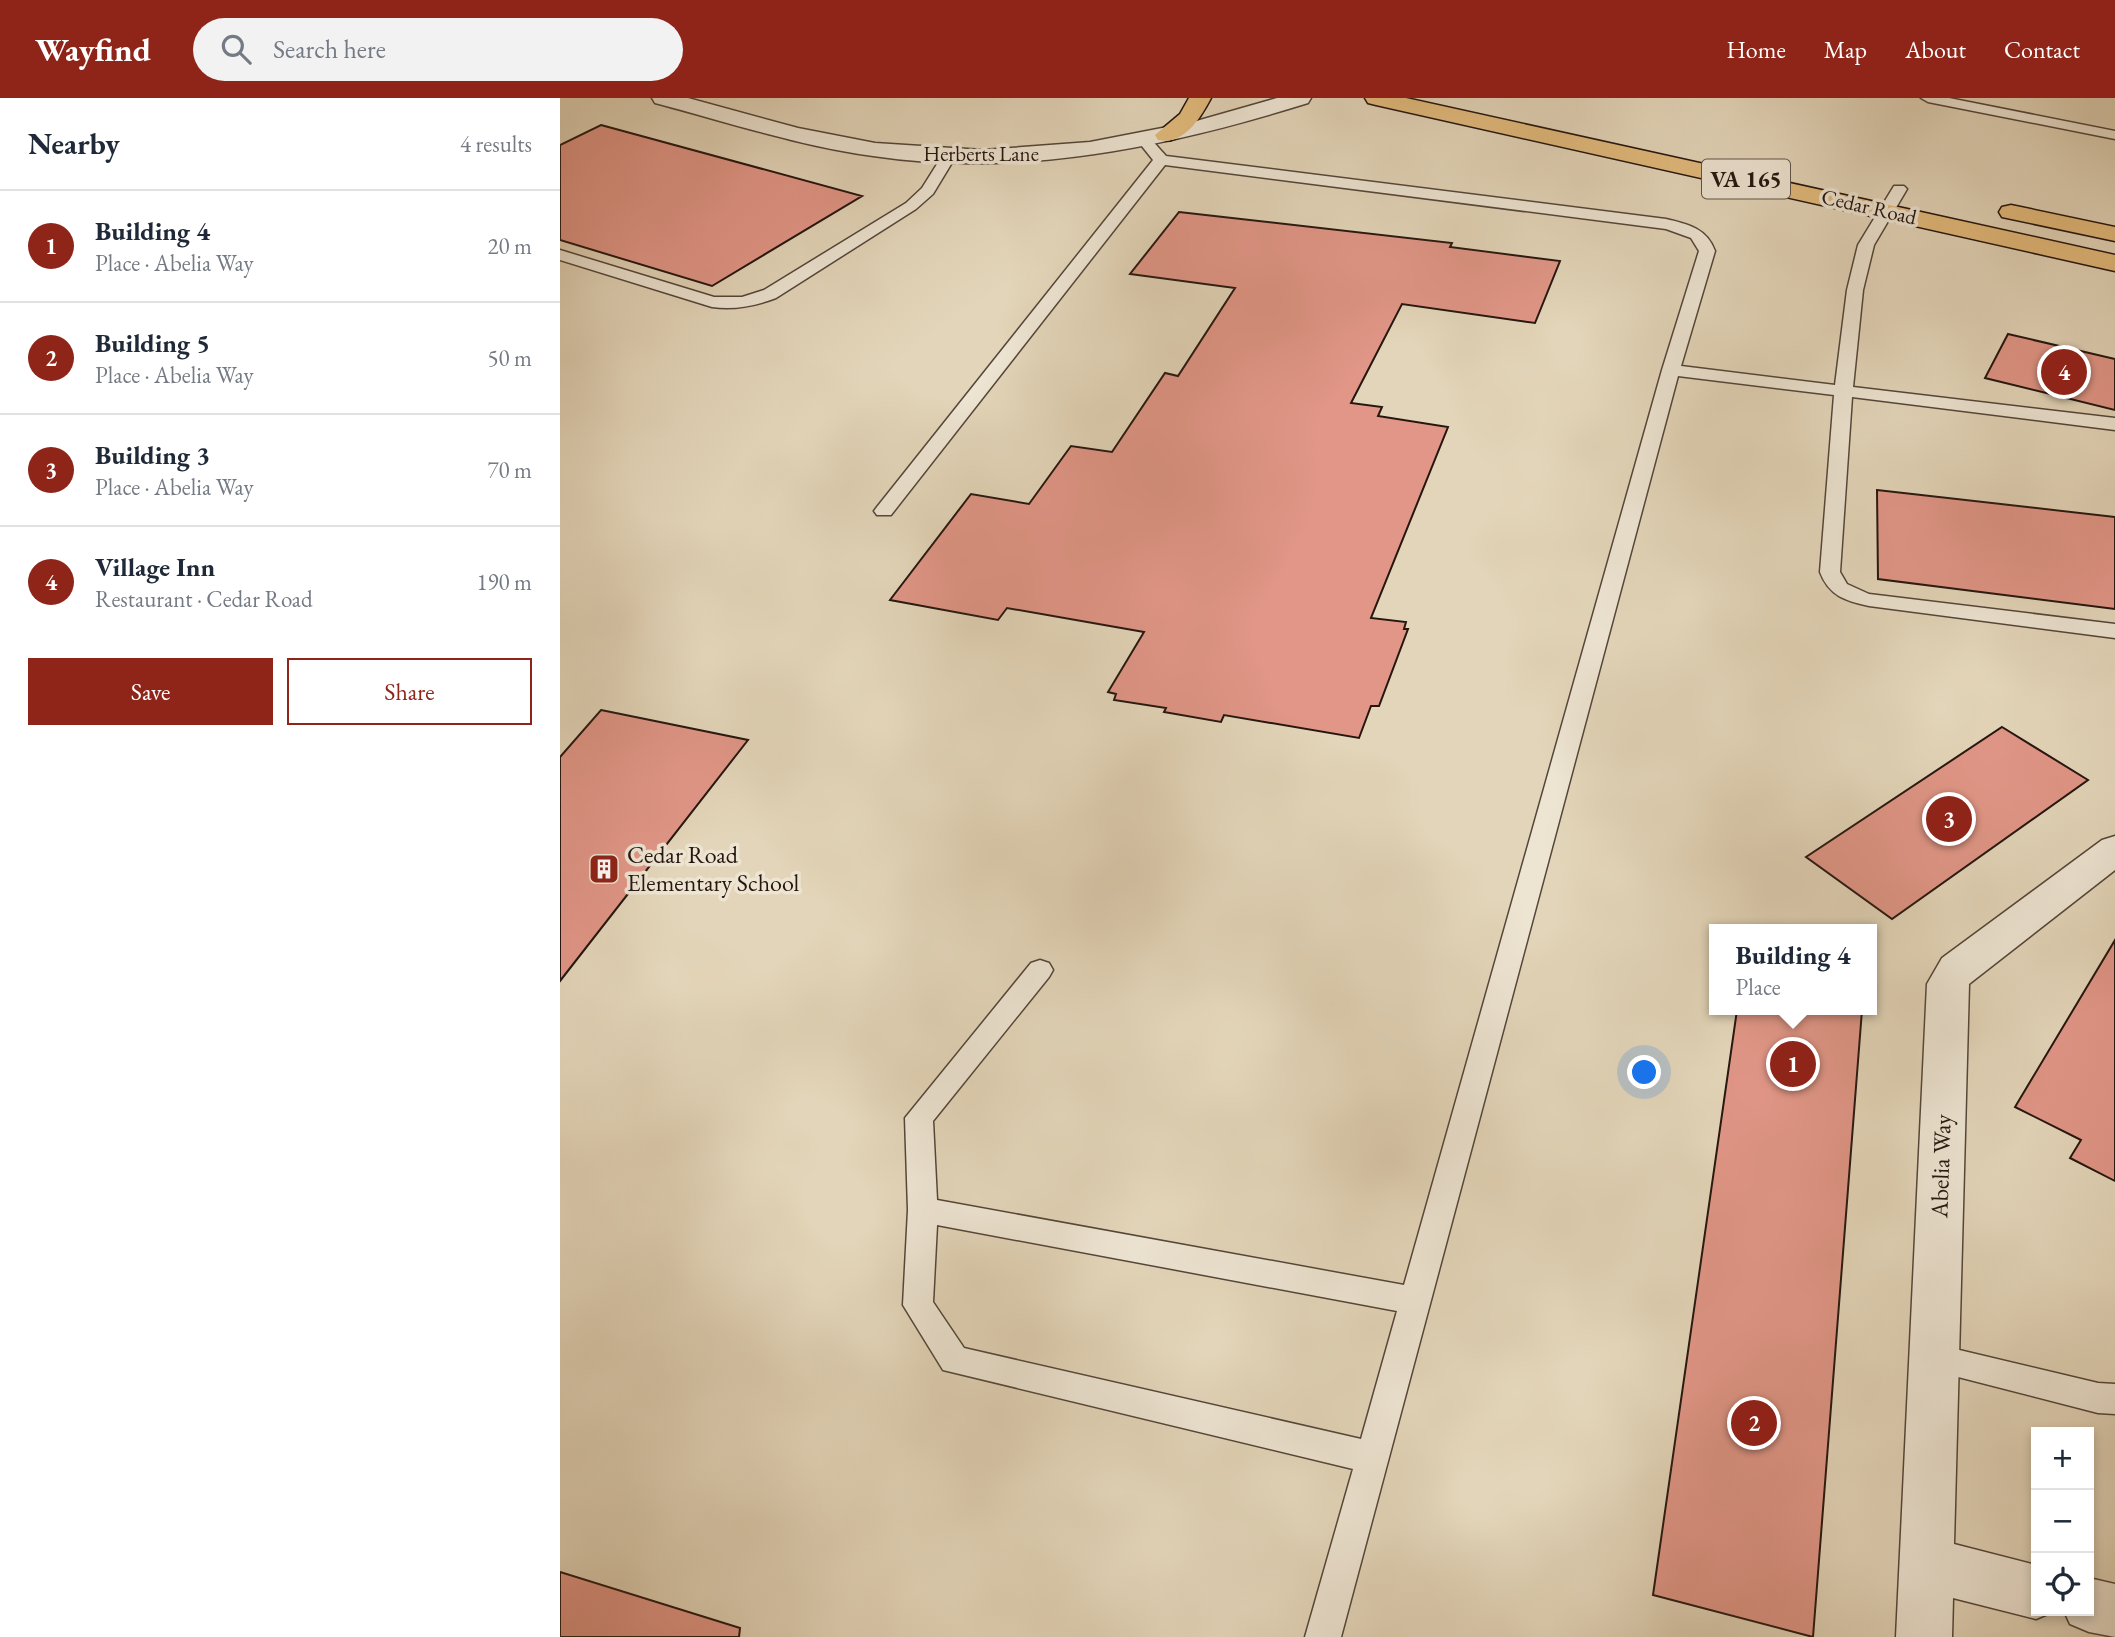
<!DOCTYPE html>
<meta charset="utf-8">
<style>
:root{--surface:#fff;--page:#f2f2f3;--text:#1f2937;--muted:#747a83;--line:#e0e1e3;--accent:#8f2418}
body{margin:0;font-family:"EB Garamond",serif;background:var(--page);color:var(--text)}
.controls{position:absolute;right:21px;bottom:21px;display:grid;overflow:hidden;border-radius:0px;box-shadow:0 4px 10px #0003}
.controls button{width:63px;height:63px;display:grid;place-items:center;padding:0;border:0;border-bottom:2px solid var(--line);background:var(--surface);color:var(--text);font:35px sans-serif}
.you{position:absolute;left:1085px;top:975px;width:24px;height:24px;margin:-18px;border:5px solid #fff;border-radius:50%;background:#1a73e8;box-shadow:0 0 0 10px #1a73e833}
.badge{display:grid;place-items:center;width:46px;height:46px;border-radius:50%;background:var(--accent);color:#fff;font-size:23px;font-weight:700}
.pin{position:absolute;translate:-50% -50%;border:4px solid #fff;box-shadow:0 2px 7px #0006}
.popup{position:absolute;left:1149px;top:826px;width:168px;height:91px;box-sizing:border-box;display:grid;place-content:center;border-radius:0px;background:var(--surface);filter:drop-shadow(0 2px 5px #0005);font-size:23px;white-space:nowrap;color:var(--muted)}
.popup b{font-size:26px;color:var(--text)}
.popup::after{content:'';position:absolute;left:50%;top:100%;margin-left:-14px;border:14px solid transparent;border-top-color:var(--surface)}
.list{margin:0;padding:0;list-style:none}
h2{display:flex;justify-content:space-between;align-items:center;height:91px;margin:0;padding:0 28px;font-size:30px}
h2 small{font-size:23px;font-weight:400;color:var(--muted)}
.list li{display:grid;grid-template-columns:46px 1fr auto;gap:21px;align-items:center;box-sizing:border-box;height:112px;padding:0 28px;border-top:2px solid var(--line)}
.list b{display:block;font-size:26px;white-space:nowrap}
.list p{margin:0;font-size:23px;white-space:nowrap;color:var(--muted)}
.list em{font-size:23px;font-style:normal;color:var(--muted)}
.actions{display:flex;gap:14px;padding:21px 28px}
.actions a{flex:1;padding:16px 0;border:2px solid var(--accent);border-radius:0px;text-align:center;font-size:24px;color:var(--accent)}
.actions .main{background:var(--accent);color:#fff}
.icon{flex:none;width:38px;height:38px;fill:none;stroke:currentColor;stroke-width:2;stroke-linecap:round;stroke-linejoin:round}
.map{position:relative;flex:none;width:1555px;height:1539px;overflow:hidden}
header{display:flex;align-items:center;gap:42px;box-sizing:border-box;height:98px;padding:0 35px;background:var(--accent);color:#fff}
header strong{font-size:33px}
nav{display:flex;gap:38px;margin-inline-start:auto;font-size:24px}
.search{width:490px;height:63px;background:var(--page);display:flex;align-items:center;gap:18px;box-sizing:border-box;padding:0 24px;border-radius:38px;color:var(--muted);font-size:26px}
main{display:flex}
aside{flex:1;background:var(--surface)}
.map>svg:first-child{display:block}
</style>
<header>
<strong>Wayfind</strong>
<div class="search"><svg class="icon" aria-label="search" viewBox="0 0 24 24"><circle cx="10" cy="10" r="6"/><path d="M15 15l6 6"/></svg>Search here</div>
<nav><a>Home</a><a>Map</a><a>About</a><a>Contact</a></nav>
</header>
<main>
<aside>
<h2>Nearby<small>4 results</small></h2>
<ul class="list">
<li><span class="badge">1</span><div><b>Building 4</b><p>Place · Abelia Way</p></div><em>20 m</em></li>
<li><span class="badge">2</span><div><b>Building 5</b><p>Place · Abelia Way</p></div><em>50 m</em></li>
<li><span class="badge">3</span><div><b>Building 3</b><p>Place · Abelia Way</p></div><em>70 m</em></li>
<li><span class="badge">4</span><div><b>Village Inn</b><p>Restaurant · Cedar Road</p></div><em>190 m</em></li>
</ul>
<div class="actions"><a class="main">Save</a><a>Share</a></div>
</aside>
<div class="map">
<svg width="1555" height="1539" viewBox="0 0 1555 1539">
<rect width="100%" height="100%" fill="#e3d5b9"/>
<filter id="stains"><feTurbulence type="fractalNoise" baseFrequency=".00286" numOctaves="4"/><feColorMatrix values="0 0 0 0 .2 0 0 0 0 .09 0 0 0 0 .02 0 0 0 .5 -.17"/></filter>
<radialGradient id="worn" r=".72"><stop offset=".6" stop-color="#630" stop-opacity="0"/><stop offset="1" stop-color="#630" stop-opacity=".3"/></radialGradient>
<path fill="#e19687" stroke="#251610" stroke-width="2" d="M41 27 302 98 152 188 0 142V47Z
M619 114 892 145 890 149 1000 163 975 225 842 206 791 305 822 309 818 318 888 329 811 520 846 524 844 531H848L819 608H811L799 640 664 617 661 624 604 614 606 610 554 602 556 596 548 594 584 534 447 510 438 522 330 502 411 396 469 406 511 348 552 354 605 275 618 278 675 190 570 176Z
M1448 236 1555 261V312L1425 280Z
M1317 392 1555 419V511L1318 481Z
M41 612 188 642 0 883V659Z
M1442 629 1528 682 1332 821 1246 759Z
M1555 842V1083L1510 1060 1521 1042 1455 1009Z
M1177 912H1302L1253 1539 1093 1497Z
M0 1474 180 1530 179 1539H0Z"/>
<g fill="none" stroke-linecap="round" stroke-linejoin="round">
<g stroke="#54463a" stroke-width="3">
<path id="service" d="M1361 0H1389L1555 33V41L1368 4Z
M584 38 589 39 606 58 1106 121C1127 126 1147 130 1155 153L1121 268 1275 287 1287 192 1298 147 1334 88H1344L1347 91 1314 147 1303 192 1293 289 1555 320V332L1292 299 1280 474 1287 486 1309 496 1555 526V540L1309 508C1286 503 1269 498 1260 474L1274 297 1118 278 781 1539H745L793 1371 383 1272 343 1207 348 1112 345 1020 471 865 480 862 489 865 493 872 489 879 373 1023 377 1102 844 1187 1102 272 1139 153 1131 140 1106 131 605 67 331 417H317L314 413 317 409 593 62 577 42ZM377 1127 837 1213 801 1341 404 1250 373 1204Z
M389 54 396 58 373 96 356 111 216 200C195 208 175 212 152 209L0 162V152L154 199H182L204 192 346 105 362 90 384 55Z
M1374 1246 1538 1285 1555 1286V1316L1538 1315 1363 1270 1358 1260 1363 1250Z"/>
</g>
<g stroke="#54463a" stroke-width="3">
<path id="minor" d="M1555 738V772L1409 886 1394 1446 1476 1467V1513H1495L1476 1521 1393 1500 1392 1539H1336L1367 886 1382 860 1542 742Z
M1529 1480 1555 1486V1539L1529 1534 1510 1526 1504 1513H1529Z"/>
</g>
<g stroke="#54463a" stroke-width="3">
<path id="tertiary" d="M92 0H128L238 30 315 45 423 52 530 44 633 24 717 0H751L748 5C607 49 460 80 313 58 239 48 167 24 95 5Z"/>
</g>
<g stroke="#251610" stroke-width="3">
<path id="primary" d="M629 0H651C641 19 624 48 598 42L595 37 620 16Z
M805 0H846L1555 157V173L816 7 808 5Z
M1451 107 1555 129V143L1442 119 1439 114 1442 109Z"/>
</g>
<use href="#service" fill="#ede4d2" fill-rule="evenodd"/>
<use href="#minor" fill="#ede4d2" fill-rule="evenodd"/>
<use href="#tertiary" fill="#ede4d2" fill-rule="evenodd"/>
<use href="#primary" fill="#e2ba7c" fill-rule="evenodd"/>
</g>
<defs>
<g id="building-square" transform="scale(1.575)"><rect x="-9" y="-9" width="18" height="18" rx="4" fill="#8f2418" stroke="#ede4d2"/><path d="M-4-6H4V6H1V3H-1V6H-4ZM-2.5-4.3h1.7v1.8h-1.7ZM.8-4.3h1.7v1.8H.8ZM-2.5-1h1.7V.8h-1.7ZM.8-1h1.7V.8H.8Z" fill="#fff"/></g>
</defs>
<g fill-rule="evenodd">
<use href="#building-square" x="44" y="771"/>
</g>
<g text-anchor="middle" stroke-width="7" stroke-linejoin="round" paint-order="stroke">
<g font-size="21" fill="#251610" stroke="#ede4d2">
<text x="421" y="63">Herberts Lane</text>
<text transform="translate(1309 109) rotate(13)" y="7">Cedar Road</text>
</g>
<rect fill="#ede4d2" stroke="#61544a" stroke-width="2" x="1142" y="61.5" width="88" height="39" rx="5"/>
<g font-size="23" font-weight="bold" fill="#251610">
<text x="1186" y="89">VA 165</text>
</g>
<g font-size="24" fill="#251610" stroke="#ede4d2" text-anchor="start">
<text x="67" y="765">Cedar Road<tspan x="67" dy="28">Elementary School</tspan></text>
</g>
<g font-size="24" fill="#251610" stroke="#ede4d2">
<text transform="translate(1381 1068) rotate(-88)" y="8">Abelia Way</text>
</g>
</g>
<rect width="100%" height="100%" filter="url(#stains)"/>
<rect width="100%" height="100%" fill="url(#worn)"/>
</svg>
<div class="controls">
<button>+</button>
<button>−</button>
<button><svg class="icon" aria-label="locate" viewBox="0 0 24 24"><circle cx="12" cy="12" r="6"/><path d="M12 2v4M12 18v4M2 12h4M18 12h4"/></svg></button>
</div>
<div class="you"></div>
<div class="pin badge" style="left:1233px;top:966px">1</div>
<div class="popup"><b>Building 4</b>Place</div>
<div class="pin badge" style="left:1194px;top:1325px">2</div>
<div class="pin badge" style="left:1389px;top:721px">3</div>
<div class="pin badge" style="left:1504px;top:274px">4</div>
</div>
</main>
